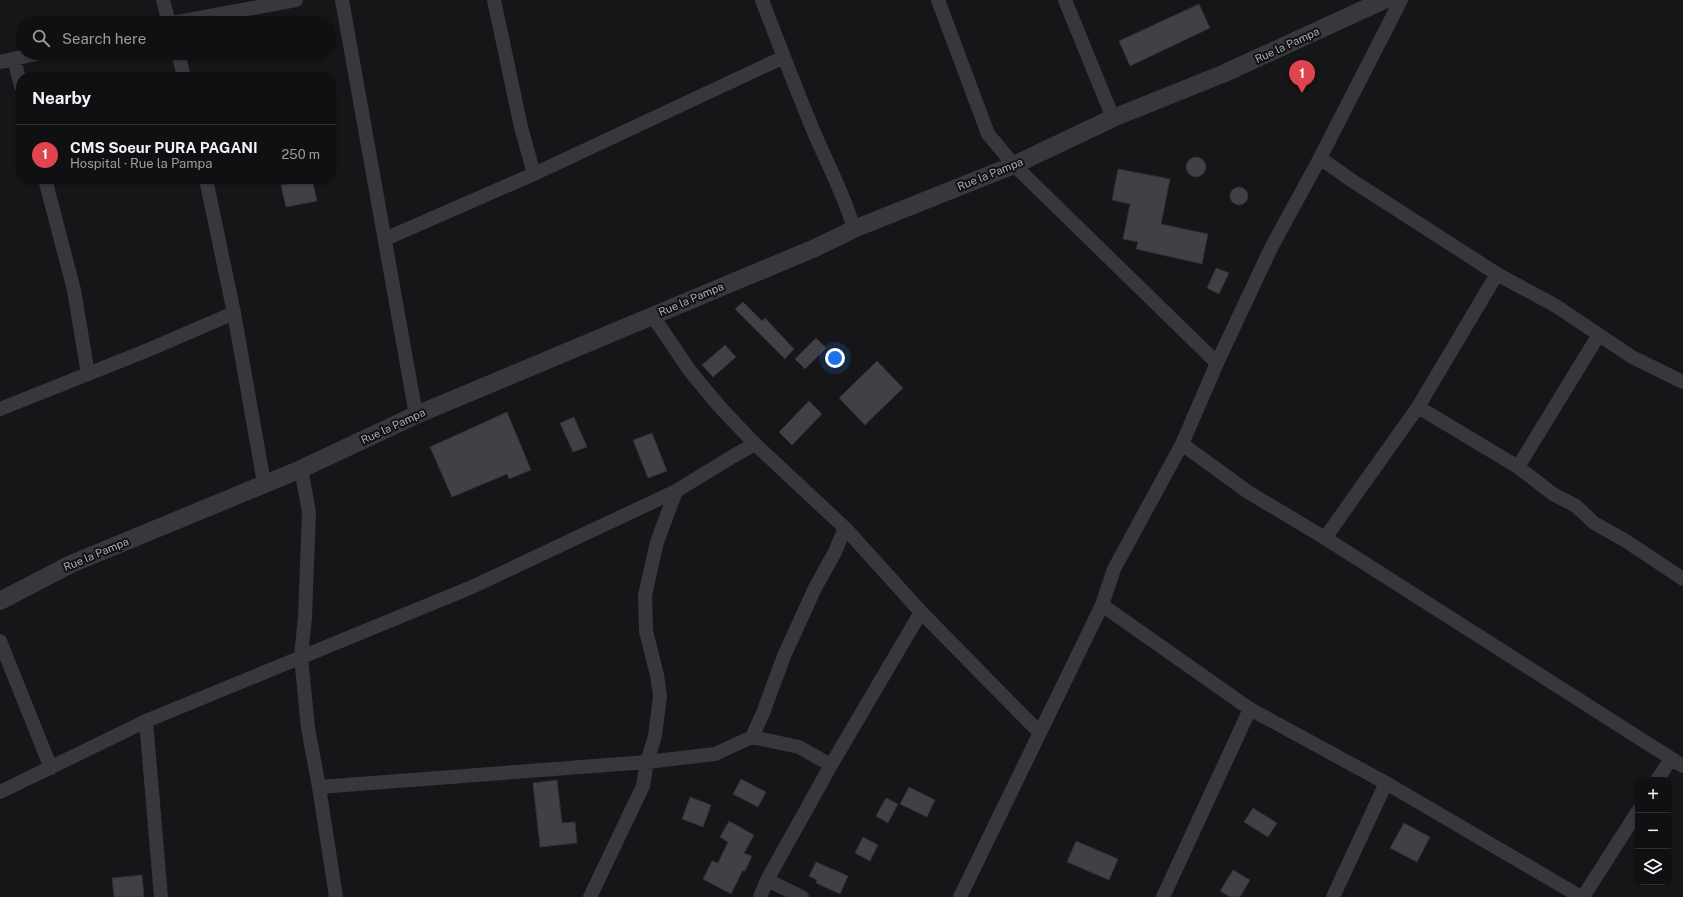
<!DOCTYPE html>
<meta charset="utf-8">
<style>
:root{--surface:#101012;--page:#19191b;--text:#f1f3f6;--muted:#9c9d9f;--line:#303032;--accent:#0f766e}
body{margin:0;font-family:"Public Sans",sans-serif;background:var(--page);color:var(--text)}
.controls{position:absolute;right:12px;bottom:12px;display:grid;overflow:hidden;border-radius:8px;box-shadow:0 1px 3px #0004}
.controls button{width:36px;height:36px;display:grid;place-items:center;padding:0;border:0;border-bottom:1px solid var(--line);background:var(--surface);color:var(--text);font:20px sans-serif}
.you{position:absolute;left:835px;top:358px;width:14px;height:14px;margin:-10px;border:3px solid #fff;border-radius:50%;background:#1a73e8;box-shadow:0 0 0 6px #1a73e833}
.badge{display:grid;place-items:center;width:26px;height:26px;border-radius:50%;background:var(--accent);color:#fff;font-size:13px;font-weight:700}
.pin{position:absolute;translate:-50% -33px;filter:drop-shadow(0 1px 2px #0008)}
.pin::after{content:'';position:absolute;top:21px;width:14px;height:12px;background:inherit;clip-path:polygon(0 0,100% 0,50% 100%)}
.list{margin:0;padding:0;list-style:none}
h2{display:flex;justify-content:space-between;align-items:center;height:52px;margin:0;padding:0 16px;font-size:17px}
h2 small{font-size:13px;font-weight:400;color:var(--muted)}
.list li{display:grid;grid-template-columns:26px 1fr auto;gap:12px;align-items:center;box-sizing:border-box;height:60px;padding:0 16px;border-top:1px solid var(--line)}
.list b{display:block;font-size:15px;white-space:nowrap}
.list p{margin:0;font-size:13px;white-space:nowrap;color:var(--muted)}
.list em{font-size:13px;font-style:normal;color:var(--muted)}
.icon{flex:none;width:22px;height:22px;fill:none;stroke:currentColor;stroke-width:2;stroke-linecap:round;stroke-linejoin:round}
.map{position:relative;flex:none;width:1683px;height:897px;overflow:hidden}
.search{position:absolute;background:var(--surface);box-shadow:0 1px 3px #0004;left:16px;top:16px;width:320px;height:44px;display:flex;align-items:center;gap:10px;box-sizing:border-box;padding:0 14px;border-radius:22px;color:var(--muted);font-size:15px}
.panel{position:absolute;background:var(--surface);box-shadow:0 1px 3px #0004;left:16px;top:72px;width:320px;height:112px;border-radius:16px}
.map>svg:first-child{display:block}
</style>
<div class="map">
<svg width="1683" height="897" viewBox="0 0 1683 897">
<rect width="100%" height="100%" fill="#161618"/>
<path fill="#404145" stroke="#303034" d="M1199 4 1210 28 1130 66 1119 41Z
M1186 167a10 10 0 1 1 20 0a10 10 0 1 1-20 0Z
M1118 169 1170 179 1161 224 1208 234 1202 264 1136 249 1138 242 1123 239 1130 204 1112 200Z
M312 179 317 201 286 207 281 185Z
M1230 196a9 9 0 1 1 18 0a9 9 0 1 1-18 0Z
M1216 268 1229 273 1219 294 1207 288Z
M743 302 762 321 765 318 794 349 785 359 735 309Z
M816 338 826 348 805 369 795 359Z
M725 345 736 357 713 377 702 365Z
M877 361 903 388 865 425 839 398Z
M809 401 822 414 792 445 779 432Z
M507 412 531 470 509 479 507 474 452 497 430 447Z
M574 417 587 447 573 452 560 423Z
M652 433 667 471 648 478 633 440Z
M741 779 766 792 758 807 733 794Z
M557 780 562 823 575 822 577 843 540 847 533 783Z
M909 787 935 800 927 817 900 804Z
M690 797 711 805 703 827 682 819Z
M886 798 898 804 888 823 876 816Z
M1253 808 1277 823 1268 837 1244 822Z
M729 821 754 835 744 853 752 856 745 871 743 870 731 894 703 879 712 861 718 863 728 842 720 837Z
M1404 823 1430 837 1417 862 1390 848Z
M863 837 878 845 870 861 855 853Z
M1076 841 1118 859 1109 880 1067 862Z
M816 862 848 876 840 894 816 883 817 880 809 876Z
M1233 870 1250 880 1240 897H1230L1220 891Z
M142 875 144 897H114L112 878Z"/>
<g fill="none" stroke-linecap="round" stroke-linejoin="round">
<path stroke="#37383d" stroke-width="14" d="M163 0 169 23
M342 0 416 415
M494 0 521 127 534 174
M762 0C778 42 794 84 811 125 825 160 844 193 854 229
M938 0 988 134 1014 165 1217 363
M1065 0 1113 118
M172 23 296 0
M178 53 184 77
M14 59 21 86
M0 62 40 53
M1320 158 1351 180 1497 274 1418 407 1325 538
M45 179 74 290 88 374
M385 239 534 174 784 57
M1497 274 1556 306 1632 357 1683 382
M234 313 264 483
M652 315 690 371 719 406 755 444 845 528 921 612 1039 732
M1418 407 1518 467 1553 494 1576 506 1594 523 1626 541 1683 579
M0 409 148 350 234 313 206 179
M1182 444 1248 492 1325 538 1683 766
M1518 467 1595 341 1600 336
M301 469 309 512 305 617 301 657 308 728 319 787 336 897
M1102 605 1250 709 1386 783
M0 641 51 768
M146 721 161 897
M752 737 763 713 784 656 815 588 835 552 845 528
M831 765 921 612
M1657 780 1671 759
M319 787 647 762 715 754 752 737 799 747 831 765 767 880
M0 792 146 721 472 587 676 491 735 455 755 444
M590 897 643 786 647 762 655 736 660 696 657 675 646 631 645 595 657 542 676 491
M760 897 767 880 802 897
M960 897 1102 605 1114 569 1182 444 1217 363 1271 248 1320 158 1401 0
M1163 897 1250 709
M1333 897 1386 783 1581 897
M1583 897 1638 811"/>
<path stroke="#37383d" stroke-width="18" d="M0 601 71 564 301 469 416 415 815 248 854 229 1014 165 1113 118 1225 73 1384 0"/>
</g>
<g text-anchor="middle" stroke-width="4" stroke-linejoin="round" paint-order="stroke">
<g font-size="11" fill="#a8adb8" stroke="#111113">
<text transform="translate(1287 45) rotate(-25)" y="4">Rue la Pampa</text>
<text transform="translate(990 174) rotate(-22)" y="4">Rue la Pampa</text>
<text transform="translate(691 299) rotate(-23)" y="4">Rue la Pampa</text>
<text transform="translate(393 426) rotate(-25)" y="4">Rue la Pampa</text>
<text transform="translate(96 554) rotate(-23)" y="4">Rue la Pampa</text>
</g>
</g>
</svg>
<div class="controls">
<button>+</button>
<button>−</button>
<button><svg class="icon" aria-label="layers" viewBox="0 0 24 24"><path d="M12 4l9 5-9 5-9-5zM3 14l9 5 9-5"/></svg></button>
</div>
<div class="you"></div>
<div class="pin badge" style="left:1302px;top:93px;background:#e0444e">1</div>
<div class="search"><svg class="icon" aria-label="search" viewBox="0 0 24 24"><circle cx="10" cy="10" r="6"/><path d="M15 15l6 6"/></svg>Search here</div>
<section class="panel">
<h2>Nearby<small></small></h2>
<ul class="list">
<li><span class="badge" style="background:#e0444e">1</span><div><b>CMS Soeur PURA PAGANI</b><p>Hospital · Rue la Pampa</p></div><em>250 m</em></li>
</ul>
</section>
</div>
